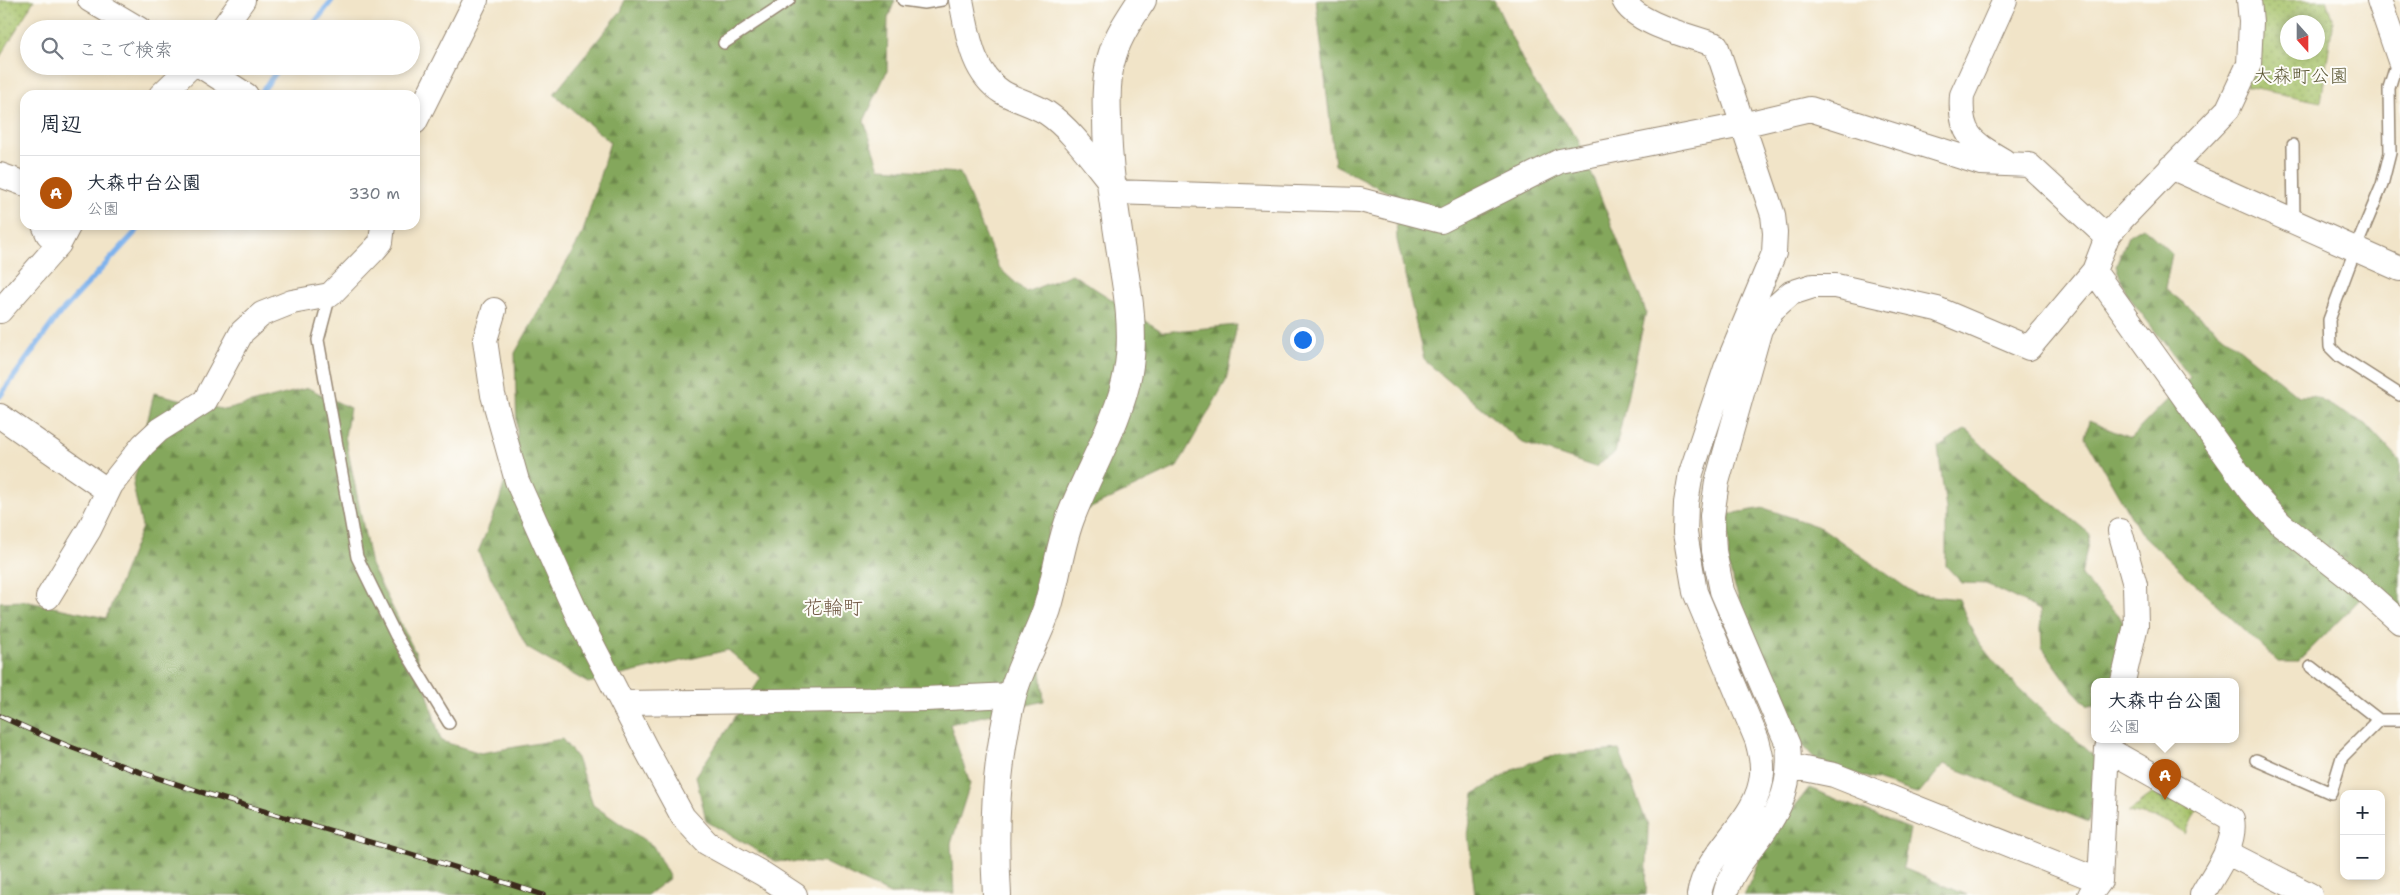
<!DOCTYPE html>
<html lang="ja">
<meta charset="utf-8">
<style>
:root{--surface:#fff;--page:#f2f2f3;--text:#1f2937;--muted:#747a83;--line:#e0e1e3;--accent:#b45309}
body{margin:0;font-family:"Shantell Sans","Klee One",sans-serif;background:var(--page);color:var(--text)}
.controls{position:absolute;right:15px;bottom:15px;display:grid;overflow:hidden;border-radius:10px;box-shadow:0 2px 8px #0003}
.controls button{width:45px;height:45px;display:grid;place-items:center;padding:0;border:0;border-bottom:1px solid var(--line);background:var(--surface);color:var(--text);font:25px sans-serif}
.compass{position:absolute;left:2280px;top:15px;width:45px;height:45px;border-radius:50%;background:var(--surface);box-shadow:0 2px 8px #0003;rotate:159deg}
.you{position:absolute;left:1302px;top:339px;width:18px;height:18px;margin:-12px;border:4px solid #fff;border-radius:50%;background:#1a73e8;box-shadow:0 0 0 8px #1a73e833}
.badge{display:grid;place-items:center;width:32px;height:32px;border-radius:50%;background:var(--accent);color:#fff;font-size:16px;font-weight:700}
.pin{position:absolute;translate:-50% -41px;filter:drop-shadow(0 1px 2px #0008)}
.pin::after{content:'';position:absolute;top:26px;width:18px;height:15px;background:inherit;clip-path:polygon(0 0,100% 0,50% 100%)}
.popup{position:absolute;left:2091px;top:678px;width:148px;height:65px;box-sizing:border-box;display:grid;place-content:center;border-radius:10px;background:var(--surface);filter:drop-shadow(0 1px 4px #0005);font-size:16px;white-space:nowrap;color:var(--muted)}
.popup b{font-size:19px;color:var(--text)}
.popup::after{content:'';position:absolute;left:50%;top:100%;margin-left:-10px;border:10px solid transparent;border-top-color:var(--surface)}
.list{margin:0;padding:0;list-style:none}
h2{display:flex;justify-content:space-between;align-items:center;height:65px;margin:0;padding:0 20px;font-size:21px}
h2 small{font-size:16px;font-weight:400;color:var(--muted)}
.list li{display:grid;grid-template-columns:32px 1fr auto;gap:15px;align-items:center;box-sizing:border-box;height:75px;padding:0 20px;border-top:1px solid var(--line)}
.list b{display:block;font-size:19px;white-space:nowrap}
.list p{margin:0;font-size:16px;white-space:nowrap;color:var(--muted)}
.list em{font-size:16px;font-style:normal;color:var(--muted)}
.icon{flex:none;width:28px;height:28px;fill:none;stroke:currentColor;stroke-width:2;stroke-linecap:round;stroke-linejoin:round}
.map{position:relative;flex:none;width:2400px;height:895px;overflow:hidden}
.search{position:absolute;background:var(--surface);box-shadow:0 2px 8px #0003;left:20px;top:20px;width:400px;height:55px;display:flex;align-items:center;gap:12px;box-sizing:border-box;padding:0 18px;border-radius:28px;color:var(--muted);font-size:19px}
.panel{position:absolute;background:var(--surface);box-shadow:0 2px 8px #0003;left:20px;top:90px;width:400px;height:140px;border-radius:15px}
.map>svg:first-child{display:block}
</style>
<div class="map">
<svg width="2400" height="895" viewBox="0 0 2400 895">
<defs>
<pattern id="forest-firs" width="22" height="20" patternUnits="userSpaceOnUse" patternTransform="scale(1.25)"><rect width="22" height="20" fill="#84a75c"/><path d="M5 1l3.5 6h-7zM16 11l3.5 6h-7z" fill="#6d884b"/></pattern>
<pattern id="park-dots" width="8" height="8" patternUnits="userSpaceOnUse" patternTransform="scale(1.25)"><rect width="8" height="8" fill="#a5c168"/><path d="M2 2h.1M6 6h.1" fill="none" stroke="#889d55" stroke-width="1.8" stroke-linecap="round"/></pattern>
</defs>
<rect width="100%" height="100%" fill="#fdfcf7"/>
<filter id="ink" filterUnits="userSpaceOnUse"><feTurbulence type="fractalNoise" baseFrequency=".02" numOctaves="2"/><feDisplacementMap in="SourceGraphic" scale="10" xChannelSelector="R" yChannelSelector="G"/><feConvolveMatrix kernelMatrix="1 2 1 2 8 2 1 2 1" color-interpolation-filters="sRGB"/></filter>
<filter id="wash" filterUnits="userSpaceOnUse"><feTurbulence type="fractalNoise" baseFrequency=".0096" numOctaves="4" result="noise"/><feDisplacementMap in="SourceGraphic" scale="20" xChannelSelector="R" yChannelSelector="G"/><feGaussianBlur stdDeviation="1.12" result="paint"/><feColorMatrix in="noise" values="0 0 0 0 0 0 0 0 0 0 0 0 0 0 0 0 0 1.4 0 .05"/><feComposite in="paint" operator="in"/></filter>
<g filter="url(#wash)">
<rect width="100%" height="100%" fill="#f1e4c8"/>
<path fill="url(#forest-firs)" stroke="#60683d" d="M624 0H895L888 18 887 71 864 121 880 168 960 173 999 268 1026 292 1072 274 1163 332 1237 325 1226 381 1177 467 1049 528 1039 650 1044 701 950 724 970 784 951 844 954 893 890 894 825 863 775 861 706 821 696 776 761 678 728 650 588 683 527 648 478 552 499 502 517 436 515 353 582 235 610 142 554 94 622 10Z
M1316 0H1494L1531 78 1577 137 1646 312 1615 453 1595 467 1523 443 1424 360 1397 240 1395 196 1335 165Z
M2143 227 2172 254 2165 288 2298 396H2313L2366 424 2400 461V608L2371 588 2298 662H2278L2140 532 2085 437 2089 421 2130 438 2190 377 2126 293 2116 266 2128 236Z
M308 388 350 408 345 436 371 565 416 654 441 741 481 753 562 739 577 758 593 805 653 846 670 878 647 895H0V602L24 601 106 618 142 527 133 485 154 393 225 410Z
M1966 429 1985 448 2090 534 2081 576 2128 627 2113 681H2095V705L2088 706 2073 690 2042 647 2040 610 1986 584 1962 583 1946 566V510L1938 448Z
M1764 508 1822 528 1915 594 1959 599C1965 614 1971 632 1980 644 2012 688 2056 720 2095 757L2089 822 1944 764 1919 794 1817 761 1796 738 1752 639 1728 565 1729 514Z
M1619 750 1648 826 1646 895H1475L1468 835 1474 794 1513 770 1547 756Z
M1809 788 1910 829 1903 868 1967 895H1744L1770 838Z"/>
<path fill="url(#park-dots)" stroke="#707643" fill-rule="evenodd" d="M0 0H34L0 57Z
M2255 0H2326L2333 21 2321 102 2246 87ZM2288 22H2318V52H2288Z
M2137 773 2198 807 2185 834 2168 821 2128 812 2153 793Z"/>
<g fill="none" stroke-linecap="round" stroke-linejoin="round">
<path stroke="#7eb2ec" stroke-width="5.5" d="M310 29 332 0
M259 95 281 66
M0 396 57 317 142 225"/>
</g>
</g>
<g filter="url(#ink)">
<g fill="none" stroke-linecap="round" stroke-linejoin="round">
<g stroke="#968773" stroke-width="14">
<path id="service" d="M903 0 924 3 942 0
M724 43 789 0
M2398 59 2389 88 2390 153 2382 185 2355 250 2329 320 2330 347 2339 356 2400 395
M2293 145 2294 223
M330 295 318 340 357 557 396 636 449 723
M2311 667 2379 720H2400
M2256 760 2331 793 2342 757 2379 720"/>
</g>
<g stroke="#968773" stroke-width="26">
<path id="minor" d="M90 0 139 29
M961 0C968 33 971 72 1002 92 1015 100 1033 104 1047 113 1071 129 1093 161 1111 183
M1624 0C1635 24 1691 36 1716 45L1773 215 1775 233 1774 253 1726 368 1691 473 1686 503 1685 533 1695 592 1757 740C1760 751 1763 762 1762 774 1759 821 1706 849 1699 895
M2379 0 2400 61
M222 29 243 0
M201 66 246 95
M161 95 191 66
M415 122 476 0
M2004 161C1972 142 1959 135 1962 95L2005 0
M2171 167 2400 269
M0 175 25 184
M1112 192 1360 200 1441 221 1560 161 1742 125 1810 109 1981 163 2029 165 2107 237
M44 225 48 234 59 244
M2094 271 2252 492 2281 524 2355 582 2400 622
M494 310 485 340 493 395 517 481 580 621 646 749 683 817 707 843 763 874 795 895
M0 311 59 244 69 225
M1760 329 1773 309 1791 293 1813 286H1836L1937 309 2029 348 2094 271 2107 237 2121 220 2228 109 2249 64 2251 22 2249 0
M0 416 108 491
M2120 531 2135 585 2136 625 2123 681
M48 597 89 530 111 485 143 445 159 430 205 401 242 332 262 314 292 302 330 295 375 249 381 242 383 225
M623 703 925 699 1012 695
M2110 739 2107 749 2232 819C2237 845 2214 873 2202 895
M1790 766 1834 775 2100 881 2090 895
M2226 852 2310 895
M2100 881 2107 749
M1725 895C1728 880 1738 866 1747 854 1775 818 1793 793 1788 745L1722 591 1714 551 1712 516 1717 482 1760 329 1745 324"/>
</g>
<g stroke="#968773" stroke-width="30">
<path id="tertiary" d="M997 895C993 830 996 759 1012 696 1020 665 1037 639 1047 609 1056 580 1059 549 1070 519 1087 473 1120 420 1128 372 1135 332 1128 292 1121 252 1114 207 1107 163 1107 118 1106 97 1106 73 1113 53 1119 34 1131 17 1142 0"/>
</g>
<use href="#service" stroke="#fff" stroke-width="11"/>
<use href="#minor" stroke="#fff" stroke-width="24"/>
<use href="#tertiary" stroke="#fff" stroke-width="28"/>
<g stroke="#3b2a1e" stroke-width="5.5">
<path id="rail" d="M0 716C24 727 48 738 73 748 226 806 387 843 543 895"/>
</g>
<use href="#rail" stroke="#fdfcf7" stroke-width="4" stroke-dasharray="11" stroke-linecap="butt"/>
</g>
</g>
<g text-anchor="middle" stroke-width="4" stroke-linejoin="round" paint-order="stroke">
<g font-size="19" fill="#5b5734" stroke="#fdfcf7">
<text x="2301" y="82">大森町公園</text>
</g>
<g font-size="20" fill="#745d49" stroke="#fdfcf7">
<text x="833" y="614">花輪町</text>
</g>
</g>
</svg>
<div class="controls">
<button>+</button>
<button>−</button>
</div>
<svg class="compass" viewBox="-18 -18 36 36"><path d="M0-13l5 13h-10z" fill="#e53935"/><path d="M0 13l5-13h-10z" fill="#747a83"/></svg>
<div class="you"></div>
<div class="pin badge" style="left:2165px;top:800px">A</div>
<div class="popup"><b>大森中台公園</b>公園</div>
<div class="search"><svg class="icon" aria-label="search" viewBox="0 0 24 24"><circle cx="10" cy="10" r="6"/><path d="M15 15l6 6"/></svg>ここで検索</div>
<section class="panel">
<h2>周辺<small></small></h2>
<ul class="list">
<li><span class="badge">A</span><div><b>大森中台公園</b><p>公園</p></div><em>330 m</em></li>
</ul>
</section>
</div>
